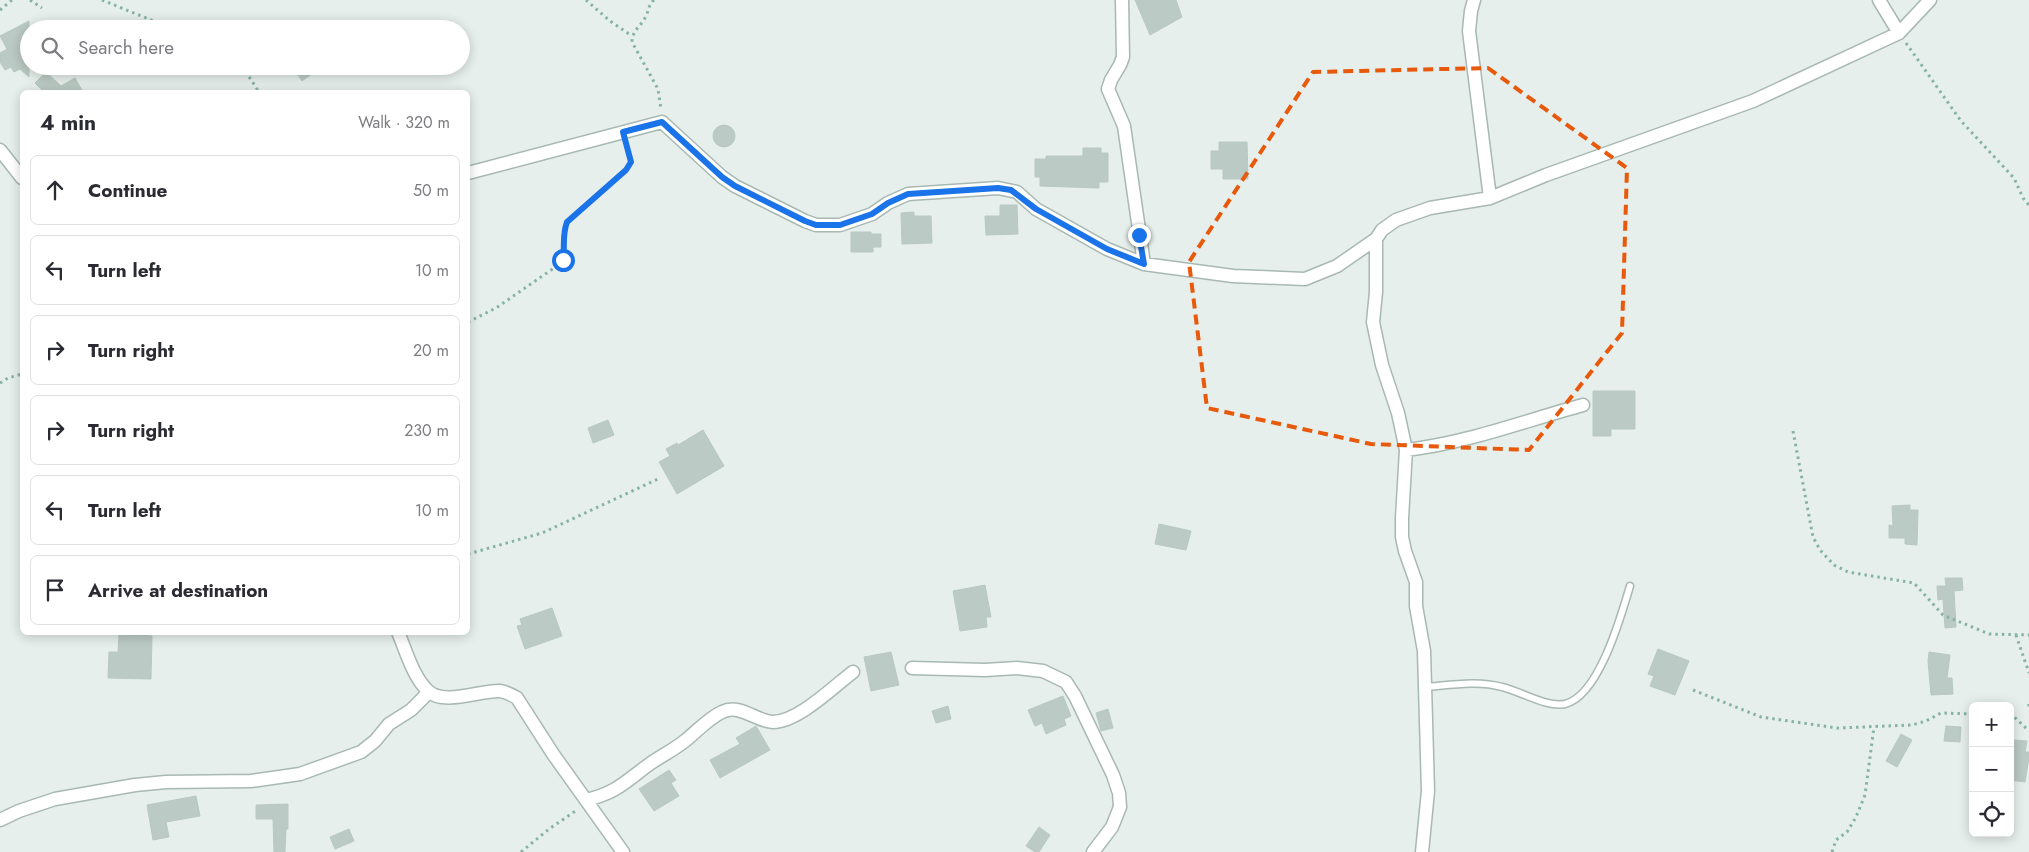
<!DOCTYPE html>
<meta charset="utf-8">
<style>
:root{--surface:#fff;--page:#f7f7f7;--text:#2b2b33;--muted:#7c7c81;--line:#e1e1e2}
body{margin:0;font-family:Jost,sans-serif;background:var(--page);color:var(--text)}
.controls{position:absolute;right:15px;bottom:15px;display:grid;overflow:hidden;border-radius:8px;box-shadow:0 2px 12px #0003}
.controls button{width:45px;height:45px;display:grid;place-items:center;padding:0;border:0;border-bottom:1px solid var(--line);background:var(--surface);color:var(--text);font:25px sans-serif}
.stop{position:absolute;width:15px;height:15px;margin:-11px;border:4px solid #1a73e8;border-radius:50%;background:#fff}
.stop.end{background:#1a73e8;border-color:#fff;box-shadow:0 1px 5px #0008}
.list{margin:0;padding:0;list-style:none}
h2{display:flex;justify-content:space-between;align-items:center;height:65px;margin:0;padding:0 20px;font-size:21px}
h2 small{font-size:16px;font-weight:400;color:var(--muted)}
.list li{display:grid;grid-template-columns:32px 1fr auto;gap:15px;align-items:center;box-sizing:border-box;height:70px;margin:0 10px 10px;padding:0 10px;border:1px solid var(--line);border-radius:8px}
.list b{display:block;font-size:19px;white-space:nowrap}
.list em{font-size:16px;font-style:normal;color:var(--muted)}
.icon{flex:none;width:28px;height:28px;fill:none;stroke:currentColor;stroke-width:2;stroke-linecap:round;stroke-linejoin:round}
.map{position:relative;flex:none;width:2029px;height:852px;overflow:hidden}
.search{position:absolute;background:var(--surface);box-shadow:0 2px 12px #0003;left:20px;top:20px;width:450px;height:55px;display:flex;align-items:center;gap:12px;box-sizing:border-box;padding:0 18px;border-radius:28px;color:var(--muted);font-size:19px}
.panel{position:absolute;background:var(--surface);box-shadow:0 2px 12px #0003;left:20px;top:90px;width:450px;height:545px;border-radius:8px}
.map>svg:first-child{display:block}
</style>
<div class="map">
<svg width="2029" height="852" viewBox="0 0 2029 852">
<rect width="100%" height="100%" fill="#e6efeb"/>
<path fill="#bbcac4" stroke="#b8c9c2" d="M1135 0H1176L1182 17 1150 35Z
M29 21V77L20 69 14 72 11 67 5 70 0 62V53L7 49 0 36Z
M292 66H323L302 81Z
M46 72 61 86 75 78 83 92H44L35 83Z
M713 136a11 11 0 1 1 22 0a11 11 0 1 1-22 0Z
M1219 142H1247L1248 179H1223V169H1211V151H1219Z
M1083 148H1101V153H1108V182H1099V188L1040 186V177H1035V159H1046V156H1083Z
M1000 205H1017L1018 234 986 235 985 216H1000Z
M914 212V216H931L932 243 902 244 901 213Z
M851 232H871V234H881V247H873V252H851Z
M1593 391H1635V429H1611V436H1593Z
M608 420 614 435 593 443 588 428Z
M703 430 724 466 677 494 659 462 670 456 666 449 677 443 678 445Z
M1910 505V510H1918L1917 545 1905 544V538H1889V525L1893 526 1892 506Z
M1159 524 1191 531 1186 550 1155 544Z
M1945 578H1962L1963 590 1954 591 1956 627 1945 628 1943 599 1938 600 1937 586H1946Z
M985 585 991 617H986L987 627 960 631 953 591Z
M552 608 562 636 525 649 517 626 522 625 520 619Z
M119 634 152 636 151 679 108 678 109 652H118Z
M1658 649 1689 661 1675 695 1650 686 1654 676 1648 674Z
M891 652 899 685 871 691 864 657Z
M1929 652 1950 655 1947 678H1952L1953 694 1931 695 1928 661Z
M1063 696 1071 716 1064 719 1066 725 1046 734 1042 723 1035 726 1028 710Z
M948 706 951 719 936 723 932 711Z
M1108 709 1113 728 1101 731 1096 713Z
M756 726 770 750 720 778 710 760 740 744 736 738Z
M1946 726 1961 727 1960 742 1944 741Z
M1901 734 1912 740 1897 767 1886 761Z
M2014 740 2027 741 2025 752H2029V758L2025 782 2010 780Z
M669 770 676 780 671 783 679 796 654 811 639 789Z
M196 796 200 816 166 822 169 837 153 840 147 805Z
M288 804V829H286L285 852H274L273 819H256V805Z
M1039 827 1050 835 1039 852H1035L1026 846Z
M349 829 354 841 335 849 330 837Z"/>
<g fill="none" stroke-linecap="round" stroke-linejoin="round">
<g stroke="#a8b8b2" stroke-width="9">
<path id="service" d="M1426 687C1450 685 1478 680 1502 687 1520 691 1547 708 1565 704 1599 696 1621 616 1630 586"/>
</g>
<g stroke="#a8b8b2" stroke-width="15">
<path id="minor" d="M1122 0 1123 57 1120 65 1111 80 1108 89 1124 126 1144 264
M1474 0 1471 11 1469 31 1490 198
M1879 0 1899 33
M0 150 22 178
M468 173 662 122 722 177 735 186 805 221 816 225H840L872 214 888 203 908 194 998 188 1017 192 1036 209 1107 249 1144 264 1233 276 1305 279 1337 266 1376 239
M1406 450C1467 443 1524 421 1583 405
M398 632C406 651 413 677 428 691 444 706 481 690 500 691 507 692 512 695 517 698L553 754 623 852
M912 668 985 670 1017 668 1043 671 1066 682 1075 696 1113 775 1119 793 1120 807 1112 827 1093 852
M586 800C617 793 626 781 651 763 663 755 675 749 686 740 697 731 709 718 722 712 740 703 755 721 773 722 798 722 833 687 853 672
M0 820 19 811 55 799 135 785 166 782 251 781 300 774 361 752 375 741 389 724 411 710 429 692
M1422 852 1428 791 1424 651 1416 606V582L1405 551 1402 537V518L1406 450 1398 413 1382 365 1373 322 1376 292V239L1382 230 1396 220 1430 208 1490 198 1546 175 1753 101 1899 33 1930 0"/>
</g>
<path stroke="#86b3a5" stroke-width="3" stroke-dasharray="2.5 4" stroke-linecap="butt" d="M30 0 42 8
M102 0 173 29
M586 0 610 21 632 36
M654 0C648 5 649 11 645 18 640 27 632 31 632 42L658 89 661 109
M0 10 12 0
M1906 43 1961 121 2014 178 2023 198 2029 205
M242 66 259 92
M468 322 496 308 554 268 563 259 564 250 563 232 567 222 626 170 631 162 627 145
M0 383 8 378 22 374
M1793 431 1813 537 1820 550 1834 565 1848 572 1914 583 1943 615 1989 634 2029 635
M468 554 542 533 658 479
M2016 635 2029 673
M1693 690 1761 717 1837 728 1912 725 1926 721 1941 713 1973 714
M2029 704V707
M2010 713 2029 731
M521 852 549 829 577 810
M1832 852 1836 840 1847 832 1856 817 1865 795 1874 727"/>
<use href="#service" stroke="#fff" stroke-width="6"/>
<use href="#minor" stroke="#fff" stroke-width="12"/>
</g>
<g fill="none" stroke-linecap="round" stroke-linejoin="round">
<path stroke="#1a73e8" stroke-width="6" d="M563 260C565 246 562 235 567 222L626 170 631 162 623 132 662 122 722 177 735 186 805 221 816 225H840L872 214 888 203 908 194 998 188 1011 190 1036 209 1107 249 1144 264 1139 235"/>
</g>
<path fill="none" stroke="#e8590c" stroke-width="4" stroke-dasharray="10 6" stroke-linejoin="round" d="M1488 68 1627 168 1622 333 1529 450 1371 444 1207 408 1189 262 1313 72Z"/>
</svg>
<div class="controls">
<button>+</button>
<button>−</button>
<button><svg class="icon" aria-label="locate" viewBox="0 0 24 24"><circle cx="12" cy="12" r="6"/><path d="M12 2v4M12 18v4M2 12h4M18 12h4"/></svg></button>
</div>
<div class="stop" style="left:563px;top:260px"></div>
<div class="stop end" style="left:1139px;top:235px"></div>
<div class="search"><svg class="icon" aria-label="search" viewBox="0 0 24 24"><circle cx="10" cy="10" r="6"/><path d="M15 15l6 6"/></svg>Search here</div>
<section class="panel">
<h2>4 min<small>Walk · 320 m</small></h2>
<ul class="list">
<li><svg class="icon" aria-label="ahead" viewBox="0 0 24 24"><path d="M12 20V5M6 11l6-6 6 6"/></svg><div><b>Continue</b></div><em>50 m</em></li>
<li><svg class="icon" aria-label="left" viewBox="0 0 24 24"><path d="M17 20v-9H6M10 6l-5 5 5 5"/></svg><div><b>Turn left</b></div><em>10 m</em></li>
<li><svg class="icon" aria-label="right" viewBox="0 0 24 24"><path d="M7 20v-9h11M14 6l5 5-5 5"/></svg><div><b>Turn right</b></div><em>20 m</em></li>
<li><svg class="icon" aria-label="right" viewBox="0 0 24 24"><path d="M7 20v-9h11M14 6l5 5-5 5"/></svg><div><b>Turn right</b></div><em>230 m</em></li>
<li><svg class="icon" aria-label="left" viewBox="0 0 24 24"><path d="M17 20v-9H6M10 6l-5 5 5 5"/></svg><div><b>Turn left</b></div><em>10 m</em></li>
<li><svg class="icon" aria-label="arrive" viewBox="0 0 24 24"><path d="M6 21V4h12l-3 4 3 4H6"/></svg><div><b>Arrive at destination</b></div></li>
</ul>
</section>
</div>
